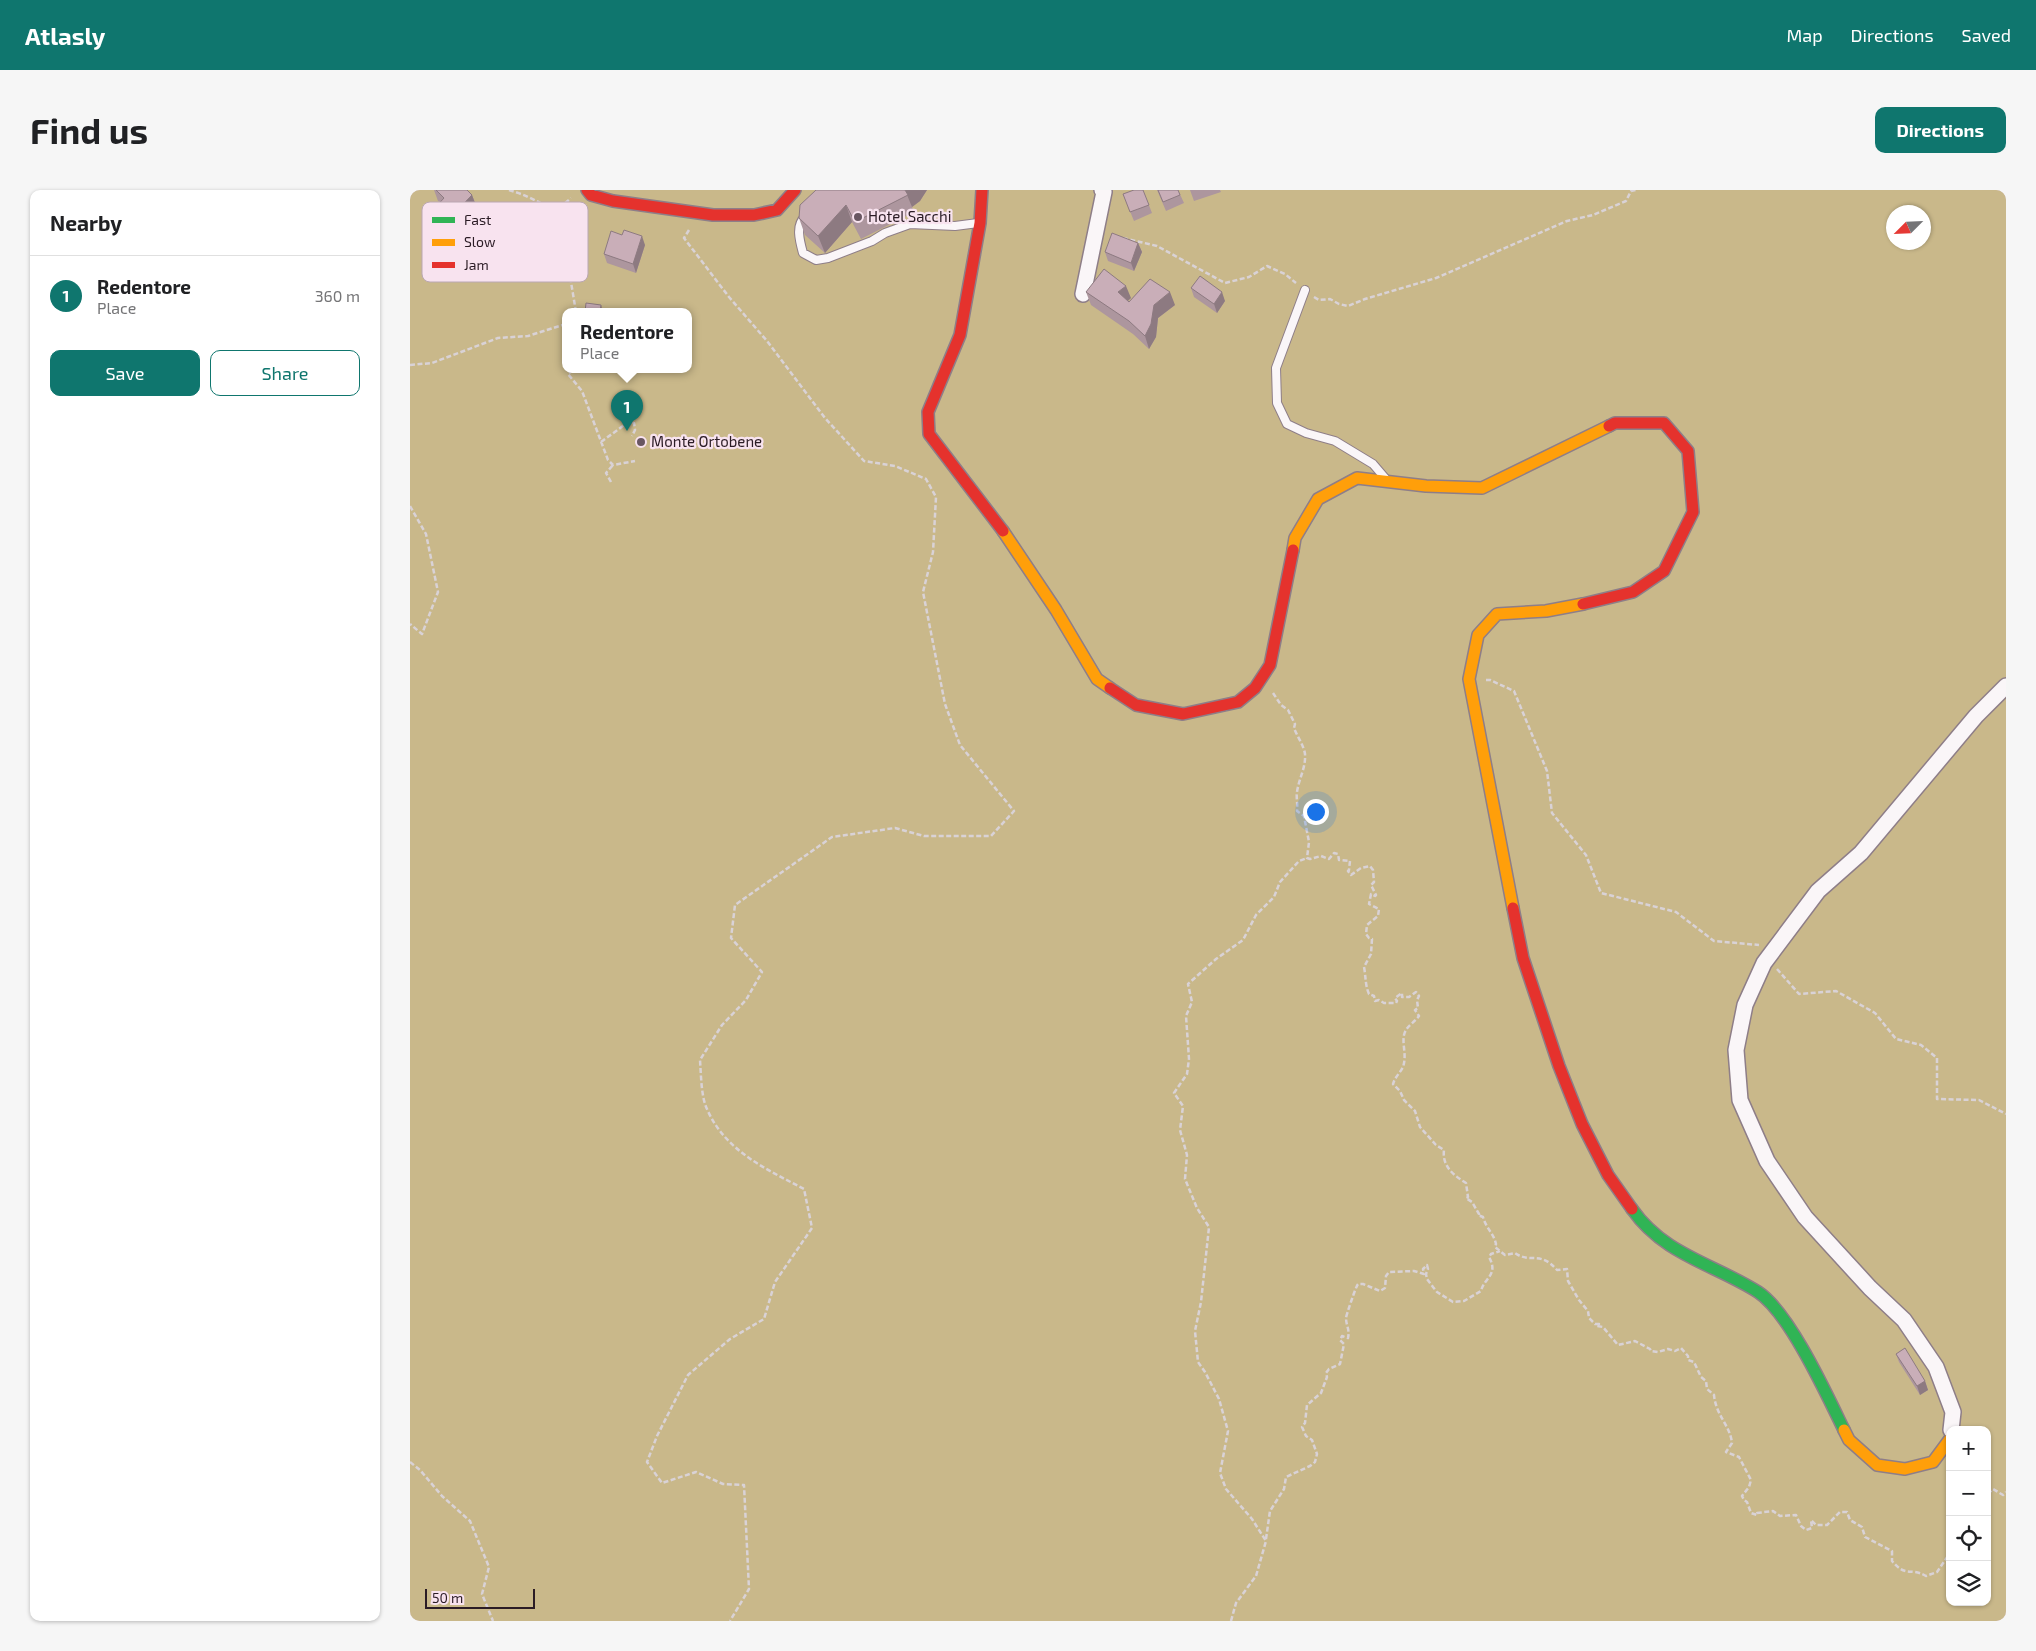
<!DOCTYPE html>
<meta charset="utf-8">
<style>
:root{--surface:#fff;--page:#f6f6f6;--text:#202124;--muted:#757577;--line:#e0e0e0;--accent:#0f766e}
body{margin:0;font-family:"Exo 2",sans-serif;background:var(--page);color:var(--text)}
.controls{position:absolute;right:15px;bottom:15px;display:grid;overflow:hidden;border-radius:10px;box-shadow:0 1px 4px #0004}
.controls button{width:45px;height:45px;display:grid;place-items:center;padding:0;border:0;border-bottom:1px solid var(--line);background:var(--surface);color:var(--text);font:25px sans-serif}
.compass{position:absolute;left:1476px;top:15px;width:45px;height:45px;border-radius:50%;background:var(--surface);box-shadow:0 1px 4px #0004;rotate:246deg}
.scale{position:absolute;left:15px;bottom:12px;width:110px;box-sizing:border-box;padding-left:5px;border:2px solid #2b1c25;border-top:0;font-size:14px;line-height:18px;white-space:nowrap;color:#2b1c25;-webkit-text-stroke:4px #f8e3ef;paint-order:stroke}
.you{position:absolute;left:905px;top:621px;width:18px;height:18px;margin:-12px;border:4px solid #fff;border-radius:50%;background:#1a73e8;box-shadow:0 0 0 8px #1a73e833}
.badge{display:grid;place-items:center;width:32px;height:32px;border-radius:50%;background:var(--accent);color:#fff;font-size:16px;font-weight:700}
.pin{position:absolute;translate:-50% -41px;filter:drop-shadow(0 1px 2px #0008)}
.pin::after{content:'';position:absolute;top:26px;width:18px;height:15px;background:inherit;clip-path:polygon(0 0,100% 0,50% 100%)}
.popup{position:absolute;left:152px;top:118px;width:130px;height:65px;box-sizing:border-box;display:grid;place-content:center;border-radius:10px;background:var(--surface);filter:drop-shadow(0 1px 4px #0005);font-size:16px;white-space:nowrap;color:var(--muted)}
.popup b{font-size:19px;color:var(--text)}
.popup::after{content:'';position:absolute;left:50%;top:100%;margin-left:-10px;border:10px solid transparent;border-top-color:var(--surface)}
.list{margin:0;padding:0;list-style:none}
h2{display:flex;justify-content:space-between;align-items:center;height:65px;margin:0;padding:0 20px;font-size:21px}
h2 small{font-size:16px;font-weight:400;color:var(--muted)}
.list li{display:grid;grid-template-columns:32px 1fr auto;gap:15px;align-items:center;box-sizing:border-box;height:80px;padding:0 20px;border-top:1px solid var(--line)}
.list b{display:block;font-size:19px;white-space:nowrap}
.list p{margin:0;font-size:16px;white-space:nowrap;color:var(--muted)}
.list em{font-size:16px;font-style:normal;color:var(--muted)}
.actions{display:flex;gap:10px;padding:15px 20px}
.actions a{flex:1;padding:11px 0;border:1px solid var(--accent);border-radius:10px;text-align:center;font-size:18px;color:var(--accent)}
.actions .main{background:var(--accent);color:#fff}
.icon{flex:none;width:28px;height:28px;fill:none;stroke:currentColor;stroke-width:2;stroke-linecap:round;stroke-linejoin:round}
.map{position:relative;flex:none;width:1596px;height:1431px;overflow:hidden;border-radius:10px}
header{display:flex;align-items:center;gap:30px;box-sizing:border-box;height:70px;padding:0 25px;background:var(--accent);color:#fff}
header strong{font-size:24px}
nav{display:flex;gap:28px;margin-inline-start:auto;font-size:18px}
.intro{display:flex;align-items:center;justify-content:space-between;box-sizing:border-box;height:120px;padding:0 30px}
h1{margin:0;font-size:35px}
.button{padding:12px 22px;border-radius:10px;background:var(--accent);color:#fff;font-size:18px;font-weight:700}
main{display:flex;gap:30px;padding:0 30px}
aside{flex:1;background:var(--surface);border-radius:10px;box-shadow:0 1px 4px #0004}
.map>svg:first-child{display:block}
</style>
<header>
<strong>Atlasly</strong>
<nav><a>Map</a><a>Directions</a><a>Saved</a></nav>
</header>
<div class="intro"><h1>Find us</h1><a class="button">Directions</a></div>
<main>
<aside>
<h2>Nearby<small></small></h2>
<ul class="list">
<li><span class="badge">1</span><div><b>Redentore</b><p>Place</p></div><em>360 m</em></li>
</ul>
<div class="actions"><a class="main">Save</a><a>Share</a></div>
</aside>
<div class="map">
<svg width="1596" height="1431" viewBox="0 0 1596 1431">
<rect width="100%" height="100%" fill="#dbc5d2"/>
<path fill="#c9b88a" fill-rule="evenodd" d="M0 0H1596V1431H0ZM1484 22H1514V52H1484ZM156 122H278V180H156ZM1540 1240H1577V1412H1540Z"/>
<g fill="none" stroke-linecap="round" stroke-linejoin="round">
<g stroke="#8e7e88" stroke-width="10">
<path id="lane" d="M395 27C385 35 390 52 393 63L406 70 418 68 462 51 475 43 500 34 545 36 568 33
M895 100 866 178 867 213 877 234 896 243 925 251 963 274 975 288"/>
</g>
<g stroke="#8e7e88" stroke-width="18">
<path id="street" d="M673 104 694 2 692 0
M1541 1240 1543 1222 1526 1177 1494 1130 1460 1098 1395 1027 1357 971 1330 910 1326 860 1335 815 1354 773 1408 701 1451 663 1566 526 1596 496"/>
</g>
<g stroke="#8e7e88" stroke-width="14">
<path id="fast" d="M1222 1019C1254 1065 1304 1074 1348 1102 1379 1122 1417 1205 1434 1240"/>
</g>
<g stroke="#8e7e88" stroke-width="14">
<path id="slow" d="M593 341 646 420 687 489 700 498
M883 360 885 348 908 309 947 288 1016 296 1072 298 1199 236
M1103 718 1059 489 1068 445 1087 424 1136 421 1173 414
M1434 1240 1439 1250 1467 1275 1495 1279 1523 1272 1540 1249"/>
</g>
<g stroke="#8e7e88" stroke-width="14">
<path id="jam" d="M177 0 181 5 203 11 303 25H344L367 20 385 0
M572 0 570 33 550 145 518 222 519 244 593 341
M1173 414 1223 402 1254 381 1283 322 1278 261 1254 233H1205L1199 236
M700 498 726 515 773 524 828 512 845 498 860 475 883 360
M1103 718 1113 768 1149 876 1172 934 1198 985 1222 1019"/>
</g>
<path stroke="#d9d2d6" stroke-width="2.5" stroke-dasharray="5 2.5" stroke-linecap="butt" d="M99 0C105 2 112 4 118 7 134 14 145 24 161 8
M279 40 274 48 319 107 357 151 415 228 454 271 485 276 516 289 526 307 523 362 513 402 535 514 550 555 604 621 581 646H514L485 638 422 647 325 715 321 748 352 782 336 810 312 835 290 870C291 883 291 907 297 919 315 961 356 979 394 999L402 1038 365 1092 354 1129 320 1149 278 1185 247 1246 237 1272 252 1293 286 1282 313 1294 334 1295 339 1399 320 1431
M713 48 747 56 815 93 839 87 857 76 875 84 886 93
M904 107 909 110 920 109 929 114 938 116 955 109 1026 88 1157 31 1183 25 1216 11 1221 1 1226 0
M166 122 161 92 168 61 166 28 171 20
M0 175 22 173 88 148 118 146 156 134
M163 180 158 184 172 201 198 270 203 275 225 271
M191 252 217 233H224L225 240 222 246
M201 292 196 283 203 275
M0 316 16 344 28 402 12 444 0 434
M1076 490H1080L1104 501 1137 581 1142 623 1176 665 1191 703 1266 722 1304 751 1349 755
M863 503 871 515 878 520 885 534 884 538C887 546 894 556 895 564 896 578 889 588 887 602 886 608 888 614 887 621L894 626 899 652 897 668 900 669 911 666 919 669 924 663 928 664 929 670 940 671 939 680 938 681 941 685 951 678 960 676 963 680 964 692 961 695 966 705 965 706 961 704 959 714 969 719 968 726 957 735 956 744 959 748 962 749 961 764 954 777C956 787 955 795 959 804L964 806 965 811 969 810 974 813H986L987 811 985 808 992 803V807H999L1006 802 1009 806 1007 810 1008 818 1005 820 1009 826C1004 833 996 836 994 845 992 855 997 865 993 877 990 883 985 887 983 894L990 901 994 910 1005 921 1010 937 1026 955 1034 960C1032 976 1043 985 1056 993L1058 1007 1056 1008 1062 1012 1069 1024 1068 1025 1073 1027C1076 1038 1084 1044 1086 1054L1085 1057 1095 1065 1105 1063C1120 1074 1130 1060 1147 1080L1157 1079 1158 1091 1169 1110 1178 1121 1179 1128 1185 1134H1189L1187 1136 1193 1137 1208 1155 1225 1151 1240 1159 1241 1161 1248 1162 1258 1159 1265 1161 1271 1158 1278 1166V1170L1284 1172 1291 1187 1296 1191 1297 1199 1304 1205C1306 1226 1320 1235 1322 1253L1316 1262 1329 1267 1341 1290 1339 1297 1332 1306 1334 1310 1337 1312 1341 1323 1347 1325V1323L1363 1321 1370 1326 1386 1325 1391 1336 1396 1340 1402 1338 1401 1330 1406 1335H1417L1430 1322H1437L1440 1330 1452 1337 1455 1347 1482 1361V1371C1496 1388 1501 1377 1516 1386L1527 1382 1540 1363
M1367 779 1389 804 1426 801 1465 823 1486 849 1511 855 1527 868V909L1569 910 1596 924
M0 1272 10 1280 32 1306 60 1331 79 1377 72 1404 83 1431
M1577 1299 1581 1301 1583 1299 1593 1305 1596 1302
M856 1349 860 1321 874 1299 876 1287 900 1276 905 1272 907 1264 902 1250 896 1246 892 1237 895 1233 897 1215 911 1203 917 1187 916 1183 919 1179 930 1174 934 1154 930 1150 932 1146 938 1148C940 1140 936 1135 936 1128 936 1126 946 1096 948 1094H953L970 1101 975 1098 976 1086 979 1082 1004 1081 1014 1084 1013 1079 1017 1075 1018 1079 1016 1084 1017 1089 1023 1097 1027 1102 1043 1112 1054 1111 1071 1101C1074 1088 1089 1085 1079 1067L1081 1064 1090 1061
M821 1431 826 1413 846 1386 856 1351 842 1329 816 1299 810 1283 818 1241 809 1209 795 1182 788 1172 785 1141 791 1112 799 1037 787 1018 775 989 777 965 770 940 773 916 764 903 777 884 779 869 776 826 782 812 778 794 806 769 833 750 846 725 864 707 870 692 889 671 897 668"/>
<use href="#lane" stroke="#faf6f8" stroke-width="8"/>
<use href="#street" stroke="#faf6f8" stroke-width="15"/>
<use href="#fast" stroke="#30b455" stroke-width="11"/>
<use href="#slow" stroke="#ff9f0a" stroke-width="11"/>
<use href="#jam" stroke="#e5322d" stroke-width="11"/>
</g>
<path fill="#ad969e" d="M24 0H57L62 5 67 18 41 45 27 33 23 20 30 12 28 11Z
M406 0H517L510 11 502 17 504 22 451 49 442 32 415 63 395 45 389 28Z
M733 0 742 23 724 31 713 4Z
M747 0H768L774 13 756 21Z
M780 0H810L811 2 784 11Z
M96 30 99 39 92 66 66 60 63 51Z
M212 45 235 55 226 83 197 73 194 64Z
M157 47 160 56 153 69 143 65 140 71 126 64 123 55Z
M728 53 732 62 724 81 698 71 695 62Z
M781 98 815 111 807 123 784 107Z
M676 102 721 108 718 111 719 112 765 115 748 128 746 147 739 159 723 144 681 115Z
M1486 1164 1515 1191 1518 1200 1510 1205 1489 1172Z"/>
<path fill="#8d7a81" d="M495 0H517L510 11 502 17Z
M62 5 67 18 41 45 36 32Z
M436 15 442 32 415 63 408 46Z
M96 30 99 39 92 66 89 58Z
M232 46 235 55 226 83 223 74Z
M157 47 160 56 153 69 150 61Z
M728 53 732 62 724 81 721 73Z
M140 56 143 65 140 71 137 62Z
M716 96 721 108 713 115 708 102Z
M760 102 765 115 748 128 746 147 739 159 735 146 744 115Z
M812 102 815 111 807 123 804 114Z
M191 115 193 122H190Z
M1515 1191 1518 1200 1510 1205 1507 1196Z"/>
<path fill="#c9aeb8" stroke="#8d7a81" d="M26 0H57L62 5 36 32 23 20 34 8Z
M406 0H495L498 5 445 32 436 15 408 46 389 28 390 15Z
M724 0H733L739 15 720 22 713 4Z
M748 0H768L770 5 753 12Z
M70 23 96 30 89 58 63 51Z
M132 36 157 47 150 61 140 56 137 62 123 55Z
M214 40 232 46 223 74 194 64 201 41 212 45Z
M702 43 728 53 721 73 695 62Z
M694 79 716 96 708 102 719 112 740 89 760 102 744 115 741 134 735 146 719 131 676 102Z
M790 86 812 102 804 114 781 98Z
M176 113 191 115 190 122H175Z
M1495 1158 1515 1191 1507 1196 1486 1164Z"/>
<g fill="#695762" stroke="#f8e3ef" stroke-width="2">
<circle cx="448" cy="27" r="5"/>
<circle cx="231" cy="252" r="5"/>
</g>
<g text-anchor="middle" stroke-width="4.5" stroke-linejoin="round" paint-order="stroke">
<g font-size="15" fill="#2b1c25" stroke="#f8e3ef" text-anchor="start">
<text x="458" y="32">Hotel Sacchi</text>
<text x="241" y="257">Monte Ortobene</text>
</g>
</g>
<rect x="12" y="12" width="166" height="80" rx="8" fill="#f8e3ef" stroke="#baa7b2" stroke-width="1"/>
<rect x="22" y="27" width="23" height="6" fill="#30b455"/>
<rect x="22" y="49" width="23" height="7" fill="#ff9f0a"/>
<rect x="22" y="72" width="23" height="6" fill="#e5322d"/>
<g font-size="14" fill="#2b1c25">
<text x="54" y="35">Fast</text>
<text x="54" y="57">Slow</text>
<text x="54" y="80">Jam</text>
</g>
</svg>
<div class="controls">
<button>+</button>
<button>−</button>
<button><svg class="icon" aria-label="locate" viewBox="0 0 24 24"><circle cx="12" cy="12" r="6"/><path d="M12 2v4M12 18v4M2 12h4M18 12h4"/></svg></button>
<button><svg class="icon" aria-label="layers" viewBox="0 0 24 24"><path d="M12 4l9 5-9 5-9-5zM3 14l9 5 9-5"/></svg></button>
</div>
<svg class="compass" viewBox="-18 -18 36 36"><path d="M0-13l5 13h-10z" fill="#e53935"/><path d="M0 13l5-13h-10z" fill="#757577"/></svg>
<div class="scale">50 m</div>
<div class="you"></div>
<div class="pin badge" style="left:217px;top:241px">1</div>
<div class="popup"><b>Redentore</b>Place</div>
</div>
</main>
